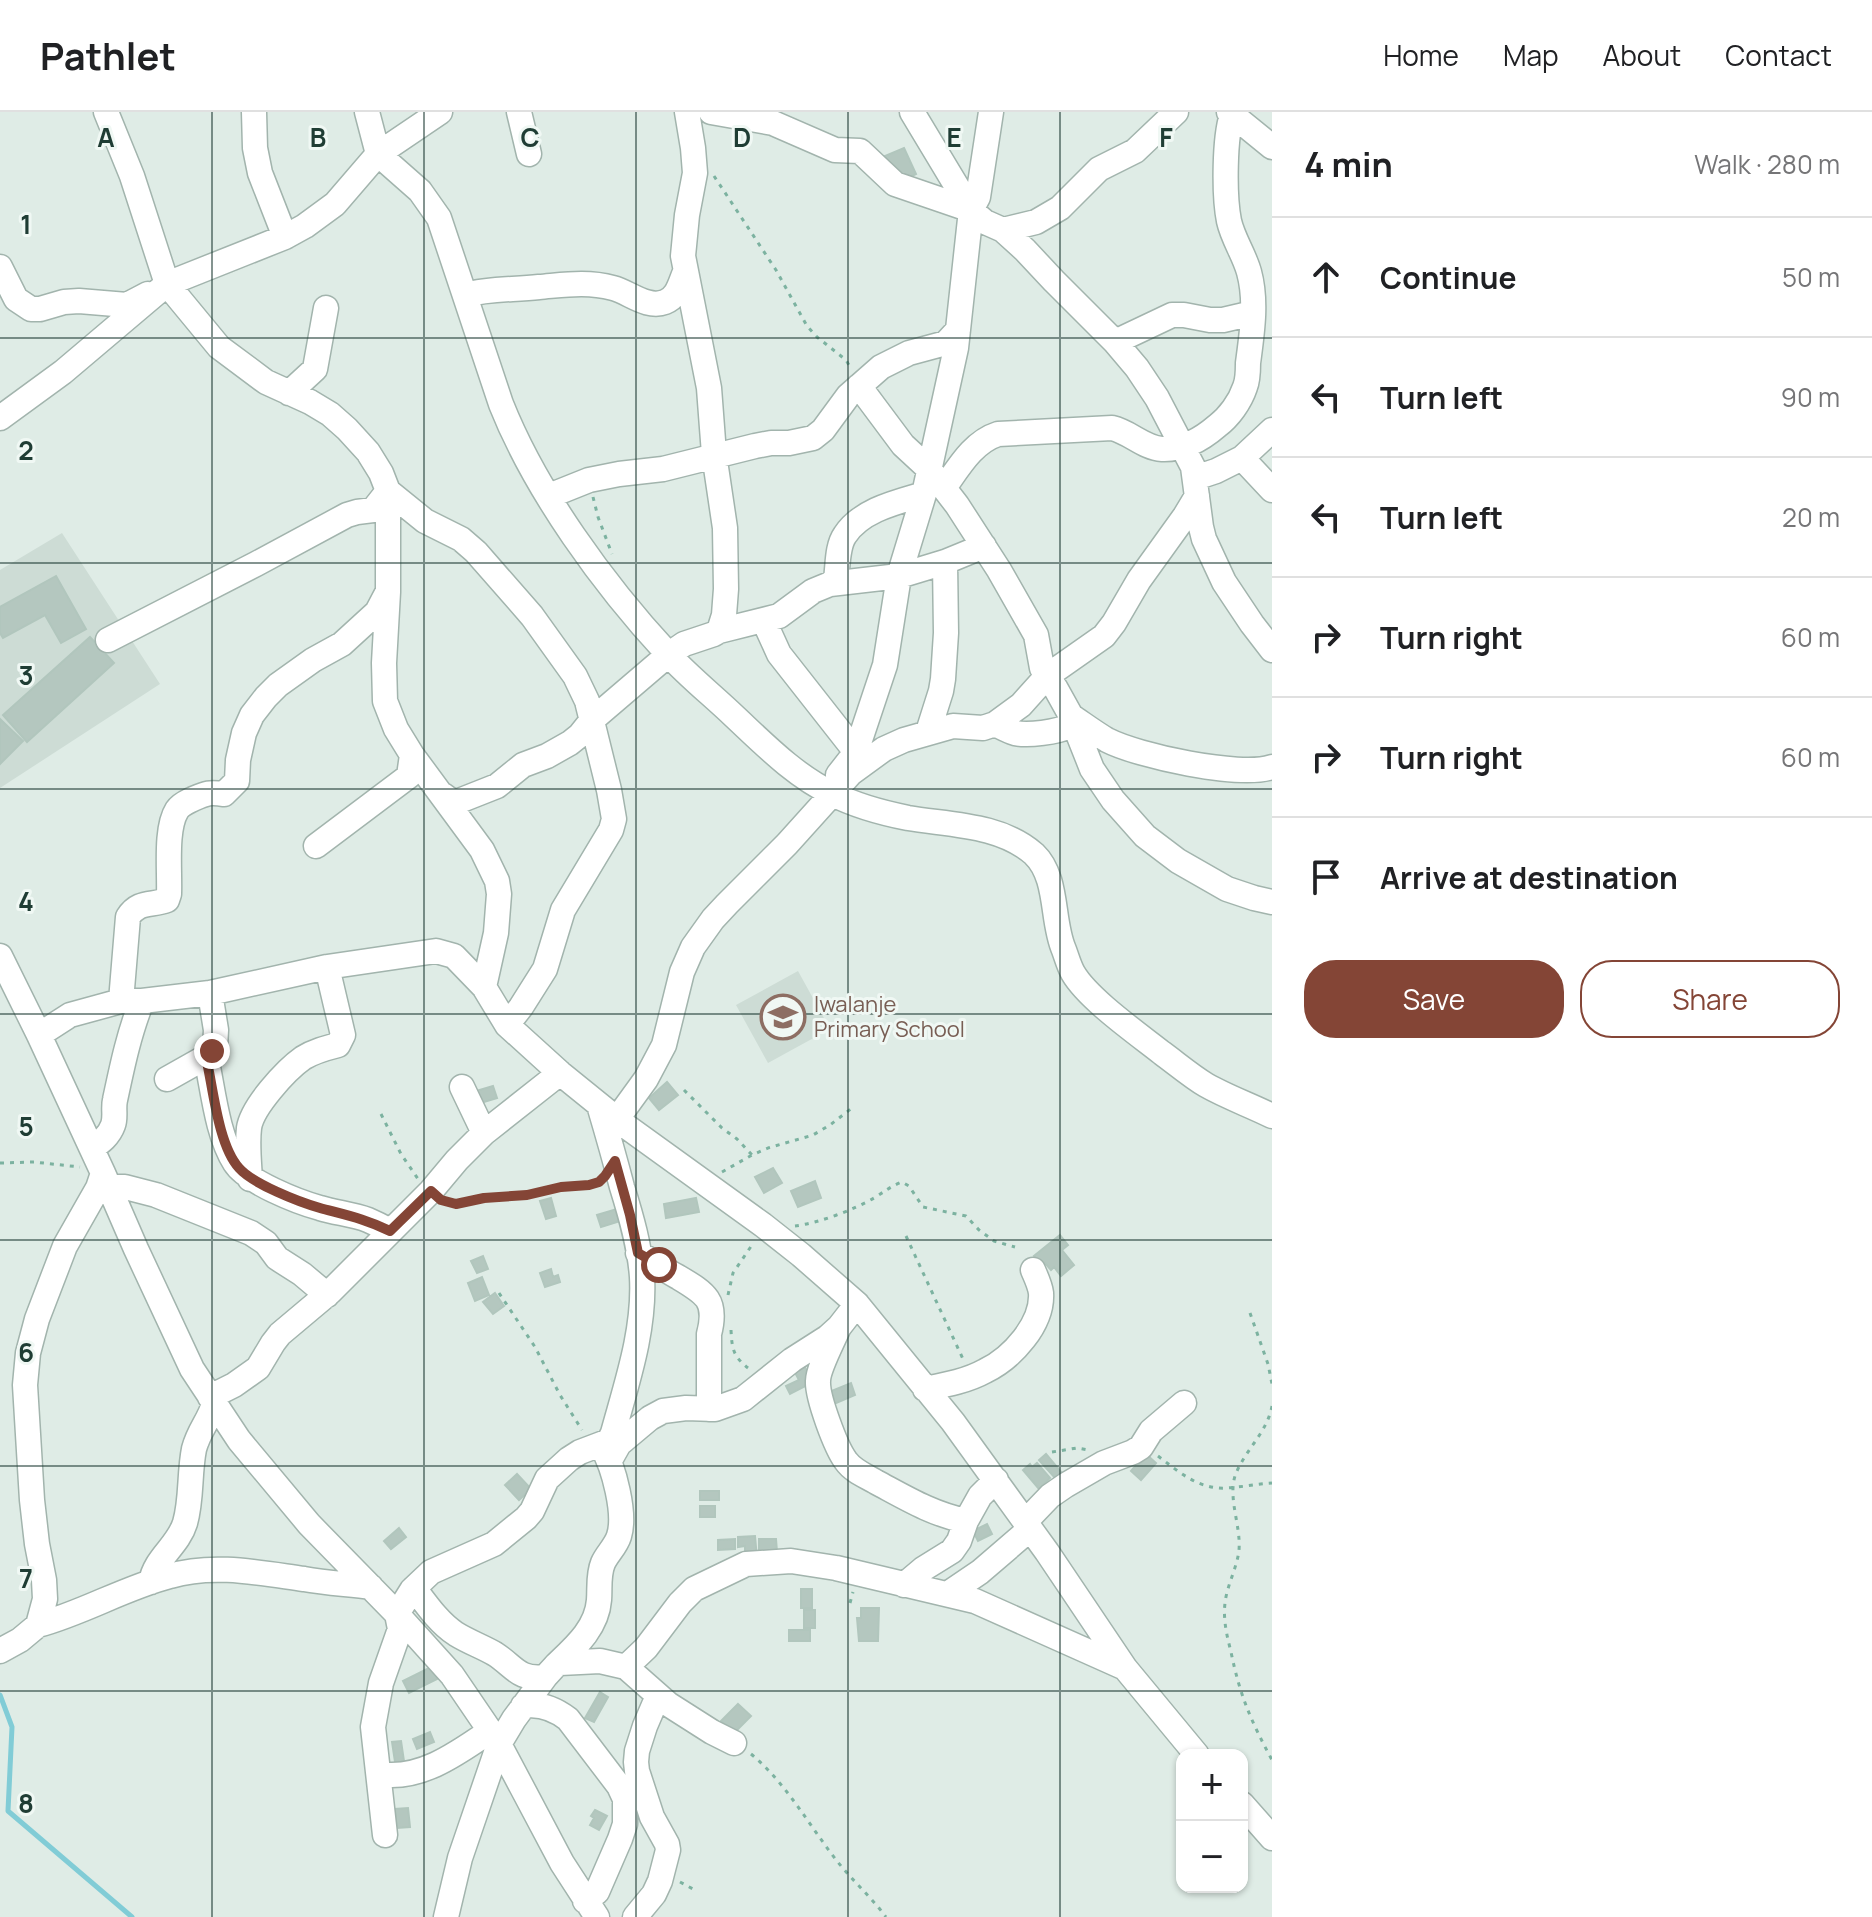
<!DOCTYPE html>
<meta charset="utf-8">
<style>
:root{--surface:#fff;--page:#f2f2f2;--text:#202124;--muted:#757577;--line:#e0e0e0;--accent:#844536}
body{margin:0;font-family:Manrope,sans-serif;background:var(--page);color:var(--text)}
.controls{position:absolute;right:24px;bottom:24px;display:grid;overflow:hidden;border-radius:16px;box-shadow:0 2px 6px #0004}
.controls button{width:72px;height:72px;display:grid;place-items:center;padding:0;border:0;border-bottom:2px solid var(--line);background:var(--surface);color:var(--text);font:40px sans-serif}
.stop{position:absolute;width:24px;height:24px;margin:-18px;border:6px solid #844536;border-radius:50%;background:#fff}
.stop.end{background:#844536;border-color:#fff;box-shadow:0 2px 8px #0008}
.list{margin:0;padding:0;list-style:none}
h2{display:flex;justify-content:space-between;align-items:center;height:104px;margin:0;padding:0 32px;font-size:34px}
h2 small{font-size:26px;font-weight:400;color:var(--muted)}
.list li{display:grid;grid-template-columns:52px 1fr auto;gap:24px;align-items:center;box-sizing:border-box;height:120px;padding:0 32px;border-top:2px solid var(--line)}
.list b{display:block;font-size:30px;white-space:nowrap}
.list em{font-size:26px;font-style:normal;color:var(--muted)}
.actions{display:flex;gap:16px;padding:24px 32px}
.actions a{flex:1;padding:18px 0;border:2px solid var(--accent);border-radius:32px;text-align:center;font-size:28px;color:var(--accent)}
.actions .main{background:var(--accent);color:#fff}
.icon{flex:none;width:44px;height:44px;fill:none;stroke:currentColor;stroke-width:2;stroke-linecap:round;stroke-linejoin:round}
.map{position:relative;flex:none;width:1272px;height:1805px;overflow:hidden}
header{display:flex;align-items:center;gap:48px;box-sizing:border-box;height:112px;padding:0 40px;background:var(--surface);border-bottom:2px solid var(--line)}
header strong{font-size:38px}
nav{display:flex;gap:44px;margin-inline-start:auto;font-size:28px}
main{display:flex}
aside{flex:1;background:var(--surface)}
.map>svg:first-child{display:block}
</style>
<header>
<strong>Pathlet</strong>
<nav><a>Home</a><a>Map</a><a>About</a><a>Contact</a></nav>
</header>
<main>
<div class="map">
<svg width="1272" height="1805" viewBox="0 0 1272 1805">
<rect width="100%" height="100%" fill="#dfece6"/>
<path fill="#cddcd5" d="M62 421 160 572 0 676V458Z
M798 859 830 917 768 951 736 893Z"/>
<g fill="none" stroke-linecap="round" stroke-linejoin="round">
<path stroke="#81ccd6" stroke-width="5" d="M0 1583 12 1615 8 1699 132 1805"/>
</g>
<path fill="#b4c7bf" stroke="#b1c6bd" stroke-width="2" d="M904 36 916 62 898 71 885 44Z
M56 464 86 517 61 531 45 503 3 526 0 521V495Z
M90 525 114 551 27 630 3 603Z
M0 607 23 629 0 652Z
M667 970 678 983 659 998 649 986Z
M493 974 497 986 477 992 473 980Z
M773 1056 782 1071 764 1081 755 1065Z
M815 1069 821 1086 798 1095 791 1079Z
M551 1086 556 1104 546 1107 540 1089Z
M696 1086 699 1100 666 1106 664 1092Z
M617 1097 620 1109 601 1115 597 1103Z
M1060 1123 1068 1133 1062 1138 1074 1153 1061 1164 1054 1155 1051 1158 1045 1151 1042 1154 1034 1144Z
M483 1144 488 1157 477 1161 471 1149Z
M551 1157 553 1165 558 1163 560 1170 545 1175 540 1161Z
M482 1165 489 1183 475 1189 468 1171Z
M495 1181 504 1194 493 1202 483 1190Z
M802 1250 813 1270 790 1282 786 1274 799 1268 792 1255Z
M851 1271 855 1283 834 1292 829 1280Z
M1046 1342 1062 1361 1055 1366 1039 1348Z
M1146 1342 1156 1351 1141 1368 1131 1359Z
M1037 1351 1050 1366 1039 1377 1023 1358 1030 1352 1032 1355Z
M517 1362 531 1377 519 1388 505 1373Z
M700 1379H719V1388H700Z
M700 1394H715V1405H700Z
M987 1412 992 1422 978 1429 973 1419Z
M399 1416 406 1425 391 1437 384 1429Z
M755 1424 757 1446 745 1447V1434L738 1435V1425Z
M735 1427V1437L718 1438V1428Z
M759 1427H776L777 1440H759Z
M801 1477H812V1496H801Z
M861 1496H879L878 1529H859L857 1506H861Z
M804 1498H815V1516H804Z
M789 1518H810V1529H789Z
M435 1553 441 1565 409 1581 403 1569Z
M600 1580 608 1585 594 1610 585 1606Z
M738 1592 751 1604 734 1621 721 1609Z
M430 1620 434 1630 417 1637 413 1627Z
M401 1629 404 1649 395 1650 392 1630Z
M408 1696 410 1715 397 1716 395 1697Z
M595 1698 607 1704 599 1718 590 1713 594 1706 591 1704Z"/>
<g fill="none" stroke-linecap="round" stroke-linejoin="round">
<g stroke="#a2b4ad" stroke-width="27">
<path id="minor" d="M106 0 132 64 167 172 219 235 266 270 310 290 330 302 347 317 368 340 381 361 388 379V480L384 551 385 589 396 617 412 643 482 738 497 769 499 782 496 821 484 875
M254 0 255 36 260 61 285 125
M367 0 378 42 420 79 439 106 501 292C536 380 604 473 668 542 688 564 712 583 734 604 765 633 795 664 833 682 856 694 883 701 908 706 949 713 1000 712 1034 742 1059 766 1051 809 1064 838 1067 846 1069 854 1073 861 1088 887 1138 922 1162 941 1177 952 1191 964 1206 973 1227 985 1250 993 1272 1004
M519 0 529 42
M687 0 693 36 695 61 687 103 683 144 709 276 714 342 725 416 726 477 724 503 719 519
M711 0 773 11 835 38 860 39 895 72 971 98
M912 0 971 98 985 110 1003 118 1025 138 1054 169 1115 230 1137 256 1157 286 1193 355 1201 415 1204 427 1224 470 1252 512 1272 538
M1229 0 1272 35
M1003 118 1036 110 1060 96 1099 57 1135 39 1176 0
M0 155 16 187 31 197H40L64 190 79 189 127 193 148 182
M465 183C490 176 513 178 539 175 564 173 587 169 613 176 629 180 647 197 665 190 678 185 680 171 685 160
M1115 230 1172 203H1184L1210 208H1223L1253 201
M859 274 903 333 930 358 957 393 999 458 1036 523 1042 556 1056 577 1071 604 1092 657 1113 688 1145 724 1178 749 1227 777 1254 786 1272 790
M289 281 315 257 326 196
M0 306 63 260 167 172 285 125 305 114 335 92 378 42 440 0
M1242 346 1272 378
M1195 366 1216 359 1242 346 1272 318
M944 376C959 355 973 330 998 322L1112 316C1130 320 1144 336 1162 337 1184 338 1202 327 1217 314 1229 305 1240 290 1245 275 1248 268 1248 259 1248 251 1252 221 1257 189 1249 160 1244 142 1233 127 1229 109 1224 84 1224 23 1233 0
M549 384 589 368 619 362 663 357 755 334 771 331H789L813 326 823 318 848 284 881 255 909 241 946 231 958 218
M830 472 836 467C838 454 837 434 845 423 861 398 897 390 924 382
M764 509 779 542 856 640
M108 528 256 452 347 403 357 400 373 398 388 379 425 409 461 427 476 440 532 504 575 564 587 589 609 678 614 707 611 718 563 798 545 857 521 895 507 913
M995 612C1001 615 1008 619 1015 621 1028 624 1057 620 1070 614L1071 604C1083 612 1095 621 1107 628 1138 644 1240 666 1272 655
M928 620 941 579 943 567 946 521 945 450
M838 663 856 640 885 553 899 464 924 382 956 236 971 98 978 85 991 0
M443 683 454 691 497 674 523 653 547 644 570 631 580 623 592 608 668 543 684 532 714 522 719 519 779 504 813 479 830 472 899 464 945 450 984 434
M316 734 409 664 412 643
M0 844 39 923 103 1061 136 1137 192 1257 239 1328 309 1412 397 1502 452 1563 499 1632 562 1751 597 1805
M121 889 128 805C139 788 152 794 167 788L169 782C170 759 165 717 177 698 181 692 187 690 193 687 207 681 209 680 224 682L237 669 238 648 244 621 252 603 266 585 278 573 313 548 342 532 377 500 387 481
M39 923 70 903 121 889H142L210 881 327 855 436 839 454 844 484 875 507 913 560 961 623 1012 763 1113 801 1143 857 1192 953 1310 1047 1440 1125 1556 1197 1643
M206 945C213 977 217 1023 235 1051 247 1070 298 1090 320 1096 336 1101 352 1102 368 1108 375 1111 383 1115 390 1119
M167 967 206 945 215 935 216 918 210 881
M462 975 484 1021
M617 1007 646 967 664 933 682 860 693 835 713 807 727 792 787 732 851 661 884 637 904 628 953 614 983 616 995 612 1021 593 1047 564 1104 524 1114 511 1139 468 1185 404 1197 384
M92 1036C101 1030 109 1024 113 1013 116 1005 113 996 115 988 122 955 129 921 142 889
M250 1067C249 1050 247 1032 249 1016 252 995 286 958 303 946 314 939 326 936 338 933L343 923 327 855
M109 1075H125L156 1083 251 1121 266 1131 277 1146 302 1162 327 1183
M638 1141C652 1149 665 1158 678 1165 705 1181 718 1188 709 1222V1297
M838 1217C833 1229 818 1257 818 1269 817 1285 836 1336 846 1349 853 1359 866 1364 876 1370 906 1386 932 1402 966 1409
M925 1277C945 1273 967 1269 985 1259 1012 1246 1043 1212 1041 1181 1040 1173 1036 1165 1033 1158
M210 1285 234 1273 258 1256 273 1231 280 1222 330 1180 431 1079 457 1048 484 1021 560 961
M610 1348 619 1332 650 1306 663 1299 686 1296 715 1297 743 1287 792 1248 828 1225 839 1215 857 1192
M1025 1410 1050 1384 1066 1373 1104 1351 1133 1340 1141 1335 1151 1319 1184 1291
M151 1470C155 1446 178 1434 185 1411 192 1387 189 1362 194 1337 199 1318 209 1309 214 1292
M904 1473 923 1457 952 1439 959 1429 966 1409 980 1384 996 1368
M414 1476C426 1492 439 1511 456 1522 469 1530 483 1535 495 1542 515 1555 518 1568 545 1565
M949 1481 980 1460 1030 1417
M38 1513C83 1501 124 1476 170 1464 213 1451 260 1461 304 1467 326 1471 348 1472 371 1475
M0 1539 20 1528 38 1513 45 1487 44 1468 37 1432 32 1388 25 1273 28 1241 37 1207 65 1134 98 1076 103 1061
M556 1553C575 1535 597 1516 599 1488 600 1475 598 1463 603 1451 607 1442 616 1434 619 1424 626 1402 614 1355 602 1335
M626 1555 668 1592 712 1620 734 1631
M523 1594C540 1591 555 1597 568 1607L619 1674 625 1687V1712L620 1727 597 1780 585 1789
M379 1662C420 1669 458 1641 490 1619
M1242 1692 1272 1726
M385 1723 373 1615 381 1571 400 1517 397 1502 412 1478 431 1460 494 1432 526 1406 532 1399 547 1367 569 1347 580 1340 609 1329 613 1321C627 1270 645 1218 642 1165 640 1135 631 1104 622 1075 615 1048 607 1020 599 993
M446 1805 460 1746 499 1632 514 1607 545 1565 556 1553 560 1551 600 1549 626 1555 646 1536 680 1491 694 1477 746 1452 791 1449 836 1456 975 1489 1125 1556
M635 1805 654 1782 660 1769 668 1738 667 1732 652 1705 637 1659 636 1650 637 1639 645 1614 654 1593 660 1585"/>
</g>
<path stroke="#7cb2a0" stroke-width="3" stroke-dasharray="4 6" stroke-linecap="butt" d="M714 64 776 158 807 214 817 225 846 248 850 255
M593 385 598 405 612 442
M684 978 722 1016 737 1027 752 1043
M381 1002 401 1042 418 1067
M0 1051 34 1050 80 1055
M722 1060 752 1043 768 1036 813 1023 830 1013 852 996
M448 1091 456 1092 484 1086 527 1083 561 1075 589 1073 601 1068
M795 1114C819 1111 853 1098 874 1086 884 1080 891 1074 902 1070L909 1074 923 1095 966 1104 979 1118 994 1129 1015 1135
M906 1124 963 1247
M499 1181 535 1235 560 1283 582 1318
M728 1183 733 1161 754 1130
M1250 1201 1268 1252 1272 1272
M731 1218C732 1237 733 1244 748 1256
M1272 1294C1267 1321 1244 1339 1235 1364 1228 1387 1241 1414 1239 1438 1237 1456 1227 1473 1225 1491 1223 1508 1227 1524 1231 1540 1240 1584 1251 1609 1272 1648
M1052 1340 1077 1336 1088 1338
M1158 1344C1179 1360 1199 1378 1227 1376 1242 1375 1257 1372 1272 1371
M850 1491 853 1480
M751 1642C787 1672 808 1712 837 1749 852 1768 871 1785 886 1805
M680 1770 693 1777"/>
<use href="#minor" stroke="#fff" stroke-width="24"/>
</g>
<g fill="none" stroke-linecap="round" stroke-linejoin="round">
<path stroke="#844536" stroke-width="10" d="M212 939 206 945C213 975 218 1033 239 1056 253 1072 299 1090 320 1096 346 1103 366 1107 390 1119L431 1079 441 1088 456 1092 484 1086 527 1083 561 1075 589 1073 599 1070 605 1064 615 1049 630 1103 638 1141 659 1153"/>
</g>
<path fill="none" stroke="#1f3d34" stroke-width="2" stroke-opacity="0.55" d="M212 0V1805M424 0V1805M636 0V1805M848 0V1805M1060 0V1805M0 226H1272M0 451H1272M0 677H1272M0 902H1272M0 1128H1272M0 1354H1272M0 1579H1272"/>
<defs>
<g id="school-ring" transform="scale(2.3)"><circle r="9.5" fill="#f0f8f4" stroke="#8d6e63" stroke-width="1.5"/><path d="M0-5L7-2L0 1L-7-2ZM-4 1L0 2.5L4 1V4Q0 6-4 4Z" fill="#8d6e63"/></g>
</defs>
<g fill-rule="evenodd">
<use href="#school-ring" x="783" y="905"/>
</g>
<g text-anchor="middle" stroke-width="6" stroke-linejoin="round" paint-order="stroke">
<g font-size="22" fill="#785e54" stroke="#f0f8f4" text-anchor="start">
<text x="814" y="900">Iwalanje<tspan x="814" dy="25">Primary School</tspan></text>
</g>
</g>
<g font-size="26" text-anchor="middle" font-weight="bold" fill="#1f3d34" stroke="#f0f8f4" stroke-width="6" stroke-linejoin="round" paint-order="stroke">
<text x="106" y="35">A</text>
<text x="318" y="35">B</text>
<text x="530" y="35">C</text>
<text x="742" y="35">D</text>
<text x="954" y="35">E</text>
<text x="1166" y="35">F</text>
<text x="26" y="122">1</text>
<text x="26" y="348">2</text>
<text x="26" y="573">3</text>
<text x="26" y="799">4</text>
<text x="26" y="1024">5</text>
<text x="26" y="1250">6</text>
<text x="26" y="1476">7</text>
<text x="26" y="1701">8</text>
</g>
</svg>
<div class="controls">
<button>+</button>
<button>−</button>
</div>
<div class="stop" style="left:659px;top:1153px"></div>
<div class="stop end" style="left:212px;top:939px"></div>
</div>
<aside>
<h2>4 min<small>Walk · 280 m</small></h2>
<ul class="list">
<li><svg class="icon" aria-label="ahead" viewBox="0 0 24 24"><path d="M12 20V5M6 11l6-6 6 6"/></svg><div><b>Continue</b></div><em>50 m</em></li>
<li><svg class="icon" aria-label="left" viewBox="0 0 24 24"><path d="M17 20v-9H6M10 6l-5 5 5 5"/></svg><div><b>Turn left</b></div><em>90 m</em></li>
<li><svg class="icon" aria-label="left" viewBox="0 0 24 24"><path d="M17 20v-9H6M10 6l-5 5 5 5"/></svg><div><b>Turn left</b></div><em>20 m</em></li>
<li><svg class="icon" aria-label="right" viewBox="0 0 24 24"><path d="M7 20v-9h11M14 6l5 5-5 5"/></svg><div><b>Turn right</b></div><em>60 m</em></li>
<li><svg class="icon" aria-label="right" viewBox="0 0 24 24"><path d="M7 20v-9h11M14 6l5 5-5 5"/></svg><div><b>Turn right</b></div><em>60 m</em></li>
<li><svg class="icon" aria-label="arrive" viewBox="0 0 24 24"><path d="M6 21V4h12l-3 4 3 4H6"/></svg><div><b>Arrive at destination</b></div></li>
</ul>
<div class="actions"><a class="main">Save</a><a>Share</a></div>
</aside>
</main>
